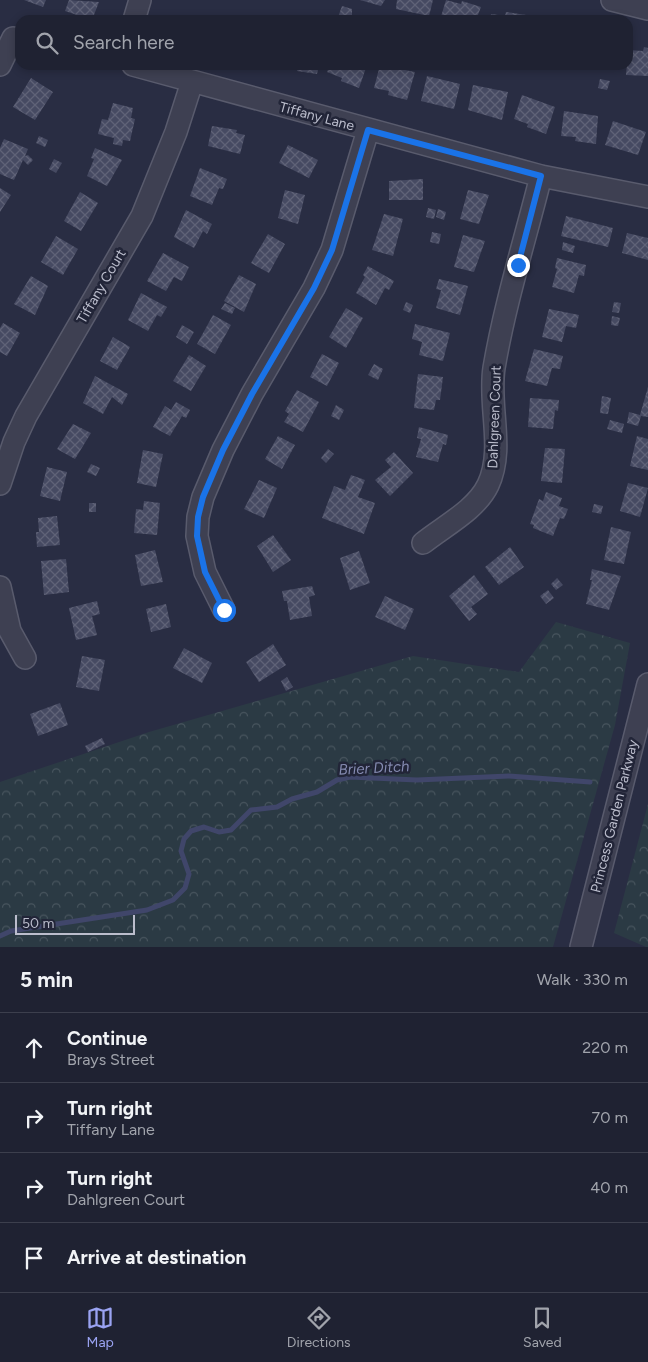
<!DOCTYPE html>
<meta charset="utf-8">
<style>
:root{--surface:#1f2232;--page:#272a3a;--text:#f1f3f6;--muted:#a1a4ac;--line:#3c3f4d;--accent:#9aa3f2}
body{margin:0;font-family:Figtree,sans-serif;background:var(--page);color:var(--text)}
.scale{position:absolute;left:15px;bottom:12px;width:120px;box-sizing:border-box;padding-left:5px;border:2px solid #bbbdcc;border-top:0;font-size:14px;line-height:18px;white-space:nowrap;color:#bbbdcc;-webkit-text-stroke:4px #222538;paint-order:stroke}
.stop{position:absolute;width:15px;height:15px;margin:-11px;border:4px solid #1a73e8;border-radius:50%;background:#fff}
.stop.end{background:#1a73e8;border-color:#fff;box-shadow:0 1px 5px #0008}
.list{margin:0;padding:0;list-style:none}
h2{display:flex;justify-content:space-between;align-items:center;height:65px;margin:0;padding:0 20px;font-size:21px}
h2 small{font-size:16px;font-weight:400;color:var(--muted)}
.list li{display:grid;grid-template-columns:32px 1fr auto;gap:15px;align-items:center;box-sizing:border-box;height:70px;padding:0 20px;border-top:1px solid var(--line)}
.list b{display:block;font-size:19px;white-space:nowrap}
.list p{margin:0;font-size:16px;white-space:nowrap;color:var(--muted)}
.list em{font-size:16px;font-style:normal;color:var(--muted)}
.icon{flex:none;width:28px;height:28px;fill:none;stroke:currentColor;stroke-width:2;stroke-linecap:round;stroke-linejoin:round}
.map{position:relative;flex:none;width:648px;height:947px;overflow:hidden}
.search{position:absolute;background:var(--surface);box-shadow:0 2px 8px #0003;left:15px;right:15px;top:15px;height:55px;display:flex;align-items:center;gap:12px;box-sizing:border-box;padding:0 18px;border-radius:15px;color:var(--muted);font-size:19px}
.sheet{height:345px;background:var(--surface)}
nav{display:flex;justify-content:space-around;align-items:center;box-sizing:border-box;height:70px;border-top:1px solid var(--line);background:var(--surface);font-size:14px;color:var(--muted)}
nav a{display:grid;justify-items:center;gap:2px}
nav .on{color:var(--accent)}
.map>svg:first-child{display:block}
</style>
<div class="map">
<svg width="648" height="947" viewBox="0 0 648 947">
<defs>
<pattern id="forest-crowns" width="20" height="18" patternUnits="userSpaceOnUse" patternTransform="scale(1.25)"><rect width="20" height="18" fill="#2b3a44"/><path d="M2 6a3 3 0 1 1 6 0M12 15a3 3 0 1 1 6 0" fill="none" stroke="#48555e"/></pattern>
<pattern id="building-cross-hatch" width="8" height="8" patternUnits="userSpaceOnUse" patternTransform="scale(1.25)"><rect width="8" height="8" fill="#464a62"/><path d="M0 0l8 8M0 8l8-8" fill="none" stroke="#5f6277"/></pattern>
</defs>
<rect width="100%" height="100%" fill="#292d43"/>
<path fill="url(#forest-crowns)" d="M556 622 630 643 615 725 553 947H0V782L149 732 413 656 519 672Z
M648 804V947H646L614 933Z"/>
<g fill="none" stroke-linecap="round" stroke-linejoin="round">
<path stroke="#40466a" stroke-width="5" d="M0 936 11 931 147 910 173 900 185 888 189 874 181 851 184 839 191 831 204 827 219 832 231 830 251 810 277 807 292 799 317 792 337 780 350 777 417 780 509 776 590 782"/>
</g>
<path fill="url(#building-cross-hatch)" d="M24 0H46L43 7Z
M69 0 99 2 92 20 65 11Z
M360 0H385L381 6Z
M397 0H433L429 16 396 9Z
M446 0 461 4 462 1 481 7 476 20H440Z
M342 6 352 9V20H337Z
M506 12 526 15 525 20H490L491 14 505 16Z
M644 47 648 48V76L626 75 628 50 643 51Z
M291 65H319L317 74 297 71 298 67Z
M330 65H367L359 88 341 81 342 78 327 72Z
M380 65 415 72 407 100 388 95 389 91 374 88Z
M427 76 460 84 454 109 421 101Z
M31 78 53 92 35 120 13 107Z
M600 79 610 81 607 90 598 88Z
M473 85 508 92 502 120 468 110Z
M522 95 555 107 546 134 527 127 528 124 514 119Z
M113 103 133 108 131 118 135 119 130 141 123 140 122 146 113 144 114 138 98 134 102 119 108 120Z
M564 111 598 116 596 144 575 141 576 137 561 136Z
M613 121 646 132 638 155 605 145Z
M212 126 237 130 236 133 245 135 240 154 208 146Z
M39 136 48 140 45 147 36 143Z
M4 139 28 149 25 156 28 155 33 160 28 165 23 160 14 180 0 174V148Z
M288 145 318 160 309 178 279 163Z
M95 148 122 160 107 186 87 176 94 159 91 158Z
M54 159 62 163 56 173 49 169Z
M200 168 227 179 223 189 219 188 212 205 190 196Z
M423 179V200H389V181Z
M0 188 11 195 0 212Z
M285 190 305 195 298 224 278 218Z
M468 190 489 195 479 224 460 219Z
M80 192 98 203 81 231 64 221Z
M428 208 436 210 434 219 426 217Z
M438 209 446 212 444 220 436 217Z
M186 210 212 224 207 234 203 231 194 248 174 237Z
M384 214 403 219 393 256 372 250Z
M566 216 613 228 608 247 561 236Z
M432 232 441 234 439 244 430 242Z
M627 233 648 238V260L622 253Z
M268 234 285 244 269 273 251 263Z
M463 235 485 241 474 272 454 267Z
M56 236 78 249 63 275 41 262Z
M563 242 575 246 573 253 562 250Z
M163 253 189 267 182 281 174 277 166 291 147 281Z
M557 258 586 265 584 276 579 275 574 293 552 287 557 269 555 268Z
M368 266 394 281 389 290 385 288 376 305 356 293 365 277 363 275Z
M239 275 256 284 244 312 224 301Z
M31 276 48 286 35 315 14 304Z
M439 279 468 286 460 315 436 308 441 290 436 289Z
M141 293 167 307 161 317 157 315 148 331 128 320Z
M406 302 413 305 410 313 403 310Z
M614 302 621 303 619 313 612 312Z
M225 303 235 308 232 314 221 309Z
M346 308 363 318 346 348 329 337Z
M549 309 579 315 576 328 566 326 562 342 542 337Z
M213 315 231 325 215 354 197 344Z
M612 316 620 318 618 326 611 325Z
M3 323 20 333 7 356 0 352V328Z
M415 324 450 333 443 361 419 355 422 342 412 339Z
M182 325 194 332 187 344 176 337Z
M113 337 130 347 117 370 100 361Z
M534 349 563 356 560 369 552 368 547 386 525 381Z
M322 354 339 363 327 386 310 377Z
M189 355 206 366 191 391 173 381Z
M374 364 383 369 378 380 368 375Z
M418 374 443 377 440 400H436L434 410 414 408Z
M95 376 128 394 122 405 112 397 103 414 83 403Z
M648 387V417L641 416 638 426 627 423 629 412 640 415Z
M297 390 319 402 303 432 284 422 289 414 285 411Z
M602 396 611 398 608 414 600 413Z
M530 398 559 400 558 411 555 410 553 429 528 427Z
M176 402 190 410 186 418 182 416 170 436 153 427 165 406 171 410Z
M336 405 344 410 339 420 331 416Z
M610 420 624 424 622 433 607 429Z
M73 424 91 433 75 459 57 449Z
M419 427 448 435 446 445 443 444 438 462 416 457 421 439 417 438Z
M278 436 295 445 282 469 265 459Z
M637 436 648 439V470L630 466Z
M545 448 565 449 562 483 541 481Z
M328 449 334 454 326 463 321 458Z
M143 450 163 454 156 487 137 483Z
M394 452 413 473 390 496 375 480 391 467 385 460Z
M91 464 100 468 96 476 87 472Z
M47 467 67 472 60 501 40 496Z
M351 475 365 480 358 497 375 503 364 534 322 518 334 486 345 490Z
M259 480 277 488 264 518 244 509Z
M628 483 648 488 640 517 620 511Z
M546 492 562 498 559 506 568 509 564 519 560 518 553 536 533 528 534 525 530 524 539 499 543 501Z
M144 501 160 503 157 535 134 533 136 509 143 510Z
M89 503H96V512H89Z
M594 504 603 506 601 514 592 512Z
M57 516 60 545 37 547 36 532H39L38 518Z
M611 527 631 532 624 564 604 560Z
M273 535 291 560 273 572 257 546Z
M510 547 524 567 499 585 485 567Z
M155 550 163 582 141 586 135 555Z
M359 551 370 583 350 590 340 558Z
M66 559 69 592 44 595 41 561Z
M592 569 621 576 609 610 586 604 592 580H590Z
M474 575 488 594 471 607 477 614 469 621 449 596Z
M557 578 563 585 556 590 551 584Z
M312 586 315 595 309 597 312 616 290 620 287 601H284L282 591Z
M548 590 554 598 546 604 540 596Z
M385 596 414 609 405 630 375 617Z
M97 601 100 614 92 616 97 635 76 640 69 608Z
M166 604 171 627 151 632 146 609Z
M273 644 286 665 259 682 246 662Z
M184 648 212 663 202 683 173 668Z
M82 656 105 660 99 691 76 687Z
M287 677 293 687 286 691 281 681Z
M60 703 68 725 38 736 30 714Z
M102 738 105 744 88 752 85 746Z"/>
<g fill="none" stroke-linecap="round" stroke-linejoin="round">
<g stroke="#595b6d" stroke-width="24">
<path id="minor" d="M612 0 648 9
M134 20 140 0
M0 65 13 38
M133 65 541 176 648 197
M0 484 14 442 26 416 142 216 176 132 192 82
M423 543C444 526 476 510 488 485 505 449 488 406 494 368 505 303 525 240 541 176
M0 587 10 631 25 658
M224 610 205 572 197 536 198 517 203 497 223 450 252 394 314 288 332 250 368 130
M581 947 648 684"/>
</g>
<use href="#minor" stroke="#3e4052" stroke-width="21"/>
</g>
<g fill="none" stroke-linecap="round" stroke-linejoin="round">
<path stroke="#1a73e8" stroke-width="6" d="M224 610 205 572 197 536 198 517 203 497 223 450 252 394 314 288 332 250 368 130 541 176 518 265"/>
</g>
<g text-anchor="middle" stroke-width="5" stroke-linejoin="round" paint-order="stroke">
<g font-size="14" fill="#bbbdcc" stroke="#222538">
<text transform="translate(317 116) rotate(15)" y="5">Tiffany Lane</text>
<text transform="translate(101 286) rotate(-60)" y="5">Tiffany Court</text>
<text transform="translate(494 417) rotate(-88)" y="5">Dahlgreen Court</text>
<text transform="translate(614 816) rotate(-76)" y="5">Princess Garden Parkway</text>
</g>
<g font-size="15" font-style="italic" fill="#858bb1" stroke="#222538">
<text transform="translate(374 768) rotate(-3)" y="5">Brier Ditch</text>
</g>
</g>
</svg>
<div class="scale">50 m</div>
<div class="stop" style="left:224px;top:610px"></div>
<div class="stop end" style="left:518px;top:265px"></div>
<div class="search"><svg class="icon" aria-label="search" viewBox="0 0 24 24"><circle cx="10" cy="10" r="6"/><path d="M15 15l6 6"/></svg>Search here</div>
</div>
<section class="sheet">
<h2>5 min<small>Walk · 330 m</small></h2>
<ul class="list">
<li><svg class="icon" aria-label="ahead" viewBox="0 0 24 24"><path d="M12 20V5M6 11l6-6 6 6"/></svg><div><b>Continue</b><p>Brays Street</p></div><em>220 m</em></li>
<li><svg class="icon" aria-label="right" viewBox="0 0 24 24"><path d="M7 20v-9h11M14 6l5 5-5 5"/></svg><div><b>Turn right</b><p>Tiffany Lane</p></div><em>70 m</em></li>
<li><svg class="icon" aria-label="right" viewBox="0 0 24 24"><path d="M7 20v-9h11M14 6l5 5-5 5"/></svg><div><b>Turn right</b><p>Dahlgreen Court</p></div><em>40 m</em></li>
<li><svg class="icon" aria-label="arrive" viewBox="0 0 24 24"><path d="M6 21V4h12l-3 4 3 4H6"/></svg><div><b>Arrive at destination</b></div></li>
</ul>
</section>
<nav>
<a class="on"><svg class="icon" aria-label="map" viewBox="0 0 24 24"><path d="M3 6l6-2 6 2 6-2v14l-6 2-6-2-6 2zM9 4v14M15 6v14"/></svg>Map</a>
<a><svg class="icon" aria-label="directions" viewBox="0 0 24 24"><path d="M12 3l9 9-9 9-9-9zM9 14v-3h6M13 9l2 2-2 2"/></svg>Directions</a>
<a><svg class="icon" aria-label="saved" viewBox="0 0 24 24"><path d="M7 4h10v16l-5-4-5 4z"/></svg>Saved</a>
</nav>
